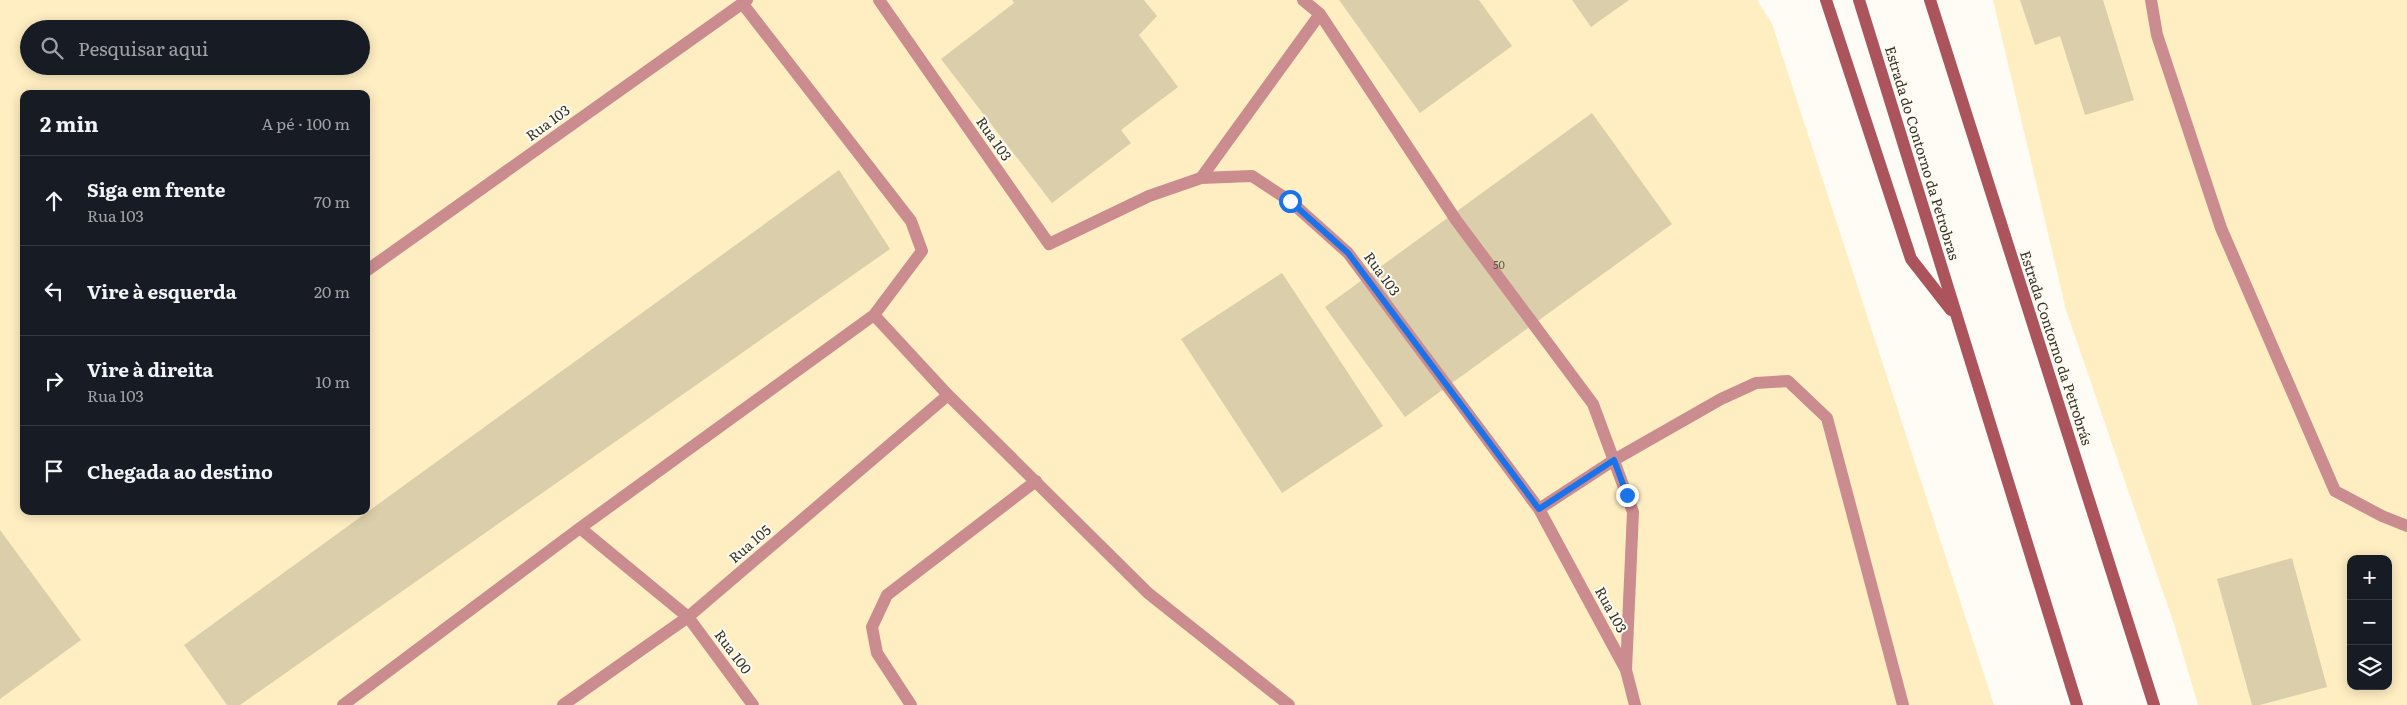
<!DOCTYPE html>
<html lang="pt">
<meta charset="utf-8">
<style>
:root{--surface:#171b24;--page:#20242c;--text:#f1f3f6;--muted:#9ea1a6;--line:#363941}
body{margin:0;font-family:Literata,serif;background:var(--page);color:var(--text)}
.controls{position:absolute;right:15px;bottom:15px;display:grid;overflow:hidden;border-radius:10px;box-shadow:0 2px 12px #0003}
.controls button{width:45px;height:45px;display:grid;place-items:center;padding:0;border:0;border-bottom:1px solid var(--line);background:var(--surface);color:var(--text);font:25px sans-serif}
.stop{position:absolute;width:15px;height:15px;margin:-11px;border:4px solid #1a73e8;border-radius:50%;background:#fff}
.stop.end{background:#1a73e8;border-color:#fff;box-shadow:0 1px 5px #0008}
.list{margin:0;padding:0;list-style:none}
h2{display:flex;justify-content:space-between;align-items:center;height:65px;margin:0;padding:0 20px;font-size:21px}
h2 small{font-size:16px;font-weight:400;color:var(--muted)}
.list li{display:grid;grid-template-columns:32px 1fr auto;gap:15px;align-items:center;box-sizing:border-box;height:90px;padding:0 20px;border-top:1px solid var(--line)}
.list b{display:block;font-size:19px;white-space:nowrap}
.list p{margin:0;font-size:16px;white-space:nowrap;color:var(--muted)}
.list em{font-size:16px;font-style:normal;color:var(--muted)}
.icon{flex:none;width:28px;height:28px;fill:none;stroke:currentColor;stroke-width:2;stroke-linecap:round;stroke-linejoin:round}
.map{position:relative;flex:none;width:2407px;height:705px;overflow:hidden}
.search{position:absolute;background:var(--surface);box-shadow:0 2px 12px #0003;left:20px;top:20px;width:350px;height:55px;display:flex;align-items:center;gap:12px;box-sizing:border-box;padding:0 18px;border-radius:28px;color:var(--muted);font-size:19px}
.panel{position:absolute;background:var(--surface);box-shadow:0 2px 12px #0003;left:20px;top:90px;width:350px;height:425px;border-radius:10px}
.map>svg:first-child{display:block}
</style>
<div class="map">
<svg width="2407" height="705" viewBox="0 0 2407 705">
<rect width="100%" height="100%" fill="#fefcf4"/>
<path fill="#ffeec2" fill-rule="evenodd" d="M0 0H1757L1772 24 1994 705H0ZM29 29H361V66H29ZM24 94H366V511H24Z
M1993 0H2407V705H2198L2174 624 2066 310ZM2351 559H2388V686H2351Z"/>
<path fill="#dbceaa" d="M1012 0H1144L1157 16 1139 35 1178 87 1121 130 1131 143 1052 203 941 59 1014 3Z
M1339 0H1479L1512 46 1420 113Z
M1572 0H1629L1591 27Z
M2020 0H2103L2134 100 2085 115 2060 36 2035 45Z
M1592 113 1672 224 1405 417 1325 307Z
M839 170 890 249 240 705H227L184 645Z
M1282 273 1383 426 1282 493 1181 339Z
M0 530 81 640 0 699Z
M2292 558 2327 687 2260 705H2252L2217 579Z"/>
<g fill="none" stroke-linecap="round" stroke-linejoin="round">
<path stroke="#cb8c8f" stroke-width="12" d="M879 0 1049 244 1149 196 1201 178 1252 176 1290 201 1348 253 1539 509 1626 670
M1303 0 1320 14 1456 220 1593 404 1633 512 1626 670 1635 705
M2151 0 2157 35 2221 228 2335 491 2382 516 2407 526
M1201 178 1320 14
M366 271 747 0
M874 315 948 395 1148 593 1289 705
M1539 509 1614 460 1721 399 1756 383 1788 381 1827 418 1903 705
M580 528 688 617 753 705
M343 705 580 528 874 315 922 251 911 221 742 3
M563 705 688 617 948 395
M911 705 877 653 872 627 887 595 1036 481"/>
<path stroke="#ac545c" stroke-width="12" d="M1826 0 1911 259 1951 310
M1859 0 2077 705
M1930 0 2154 705"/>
</g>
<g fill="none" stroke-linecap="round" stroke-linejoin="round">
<path stroke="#1a73e8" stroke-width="6" d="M1290 201 1348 253 1539 509 1614 460 1627 495"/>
</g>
<g text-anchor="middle" stroke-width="4" stroke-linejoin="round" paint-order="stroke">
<g font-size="11" fill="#605946">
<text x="1499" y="269">50</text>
</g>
<g font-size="14" fill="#373224" stroke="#fefcf4">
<text transform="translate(548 123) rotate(-36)" y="5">Rua 103</text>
<text transform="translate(994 139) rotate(55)" y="5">Rua 103</text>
<text transform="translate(1922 153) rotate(73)" y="5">Estrada do Contorno da Petrobras</text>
<text transform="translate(1382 274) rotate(54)" y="5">Rua 103</text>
<text transform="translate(2056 348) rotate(72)" y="5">Estrada Contorno da Petrobrás</text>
<text transform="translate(750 544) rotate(-41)" y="5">Rua 105</text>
<text transform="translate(1611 610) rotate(61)" y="5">Rua 103</text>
<text transform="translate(733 652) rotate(53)" y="5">Rua 100</text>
</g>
</g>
</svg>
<div class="controls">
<button>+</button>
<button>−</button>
<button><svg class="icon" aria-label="layers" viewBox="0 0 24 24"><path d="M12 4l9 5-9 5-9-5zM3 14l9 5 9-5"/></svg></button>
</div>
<div class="stop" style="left:1290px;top:201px"></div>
<div class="stop end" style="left:1627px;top:495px"></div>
<div class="search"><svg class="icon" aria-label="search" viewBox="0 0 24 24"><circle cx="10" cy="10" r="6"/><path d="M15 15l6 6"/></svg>Pesquisar aqui</div>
<section class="panel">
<h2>2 min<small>A pé · 100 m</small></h2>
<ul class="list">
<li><svg class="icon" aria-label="ahead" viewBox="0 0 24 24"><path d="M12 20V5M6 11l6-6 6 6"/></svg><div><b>Siga em frente</b><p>Rua 103</p></div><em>70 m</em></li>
<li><svg class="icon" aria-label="left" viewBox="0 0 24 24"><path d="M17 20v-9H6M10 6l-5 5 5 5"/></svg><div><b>Vire à esquerda</b></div><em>20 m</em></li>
<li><svg class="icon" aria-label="right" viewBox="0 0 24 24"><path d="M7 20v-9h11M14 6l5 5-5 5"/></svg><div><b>Vire à direita</b><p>Rua 103</p></div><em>10 m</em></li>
<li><svg class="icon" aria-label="arrive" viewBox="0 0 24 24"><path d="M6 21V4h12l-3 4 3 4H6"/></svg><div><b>Chegada ao destino</b></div></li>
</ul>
</section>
</div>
